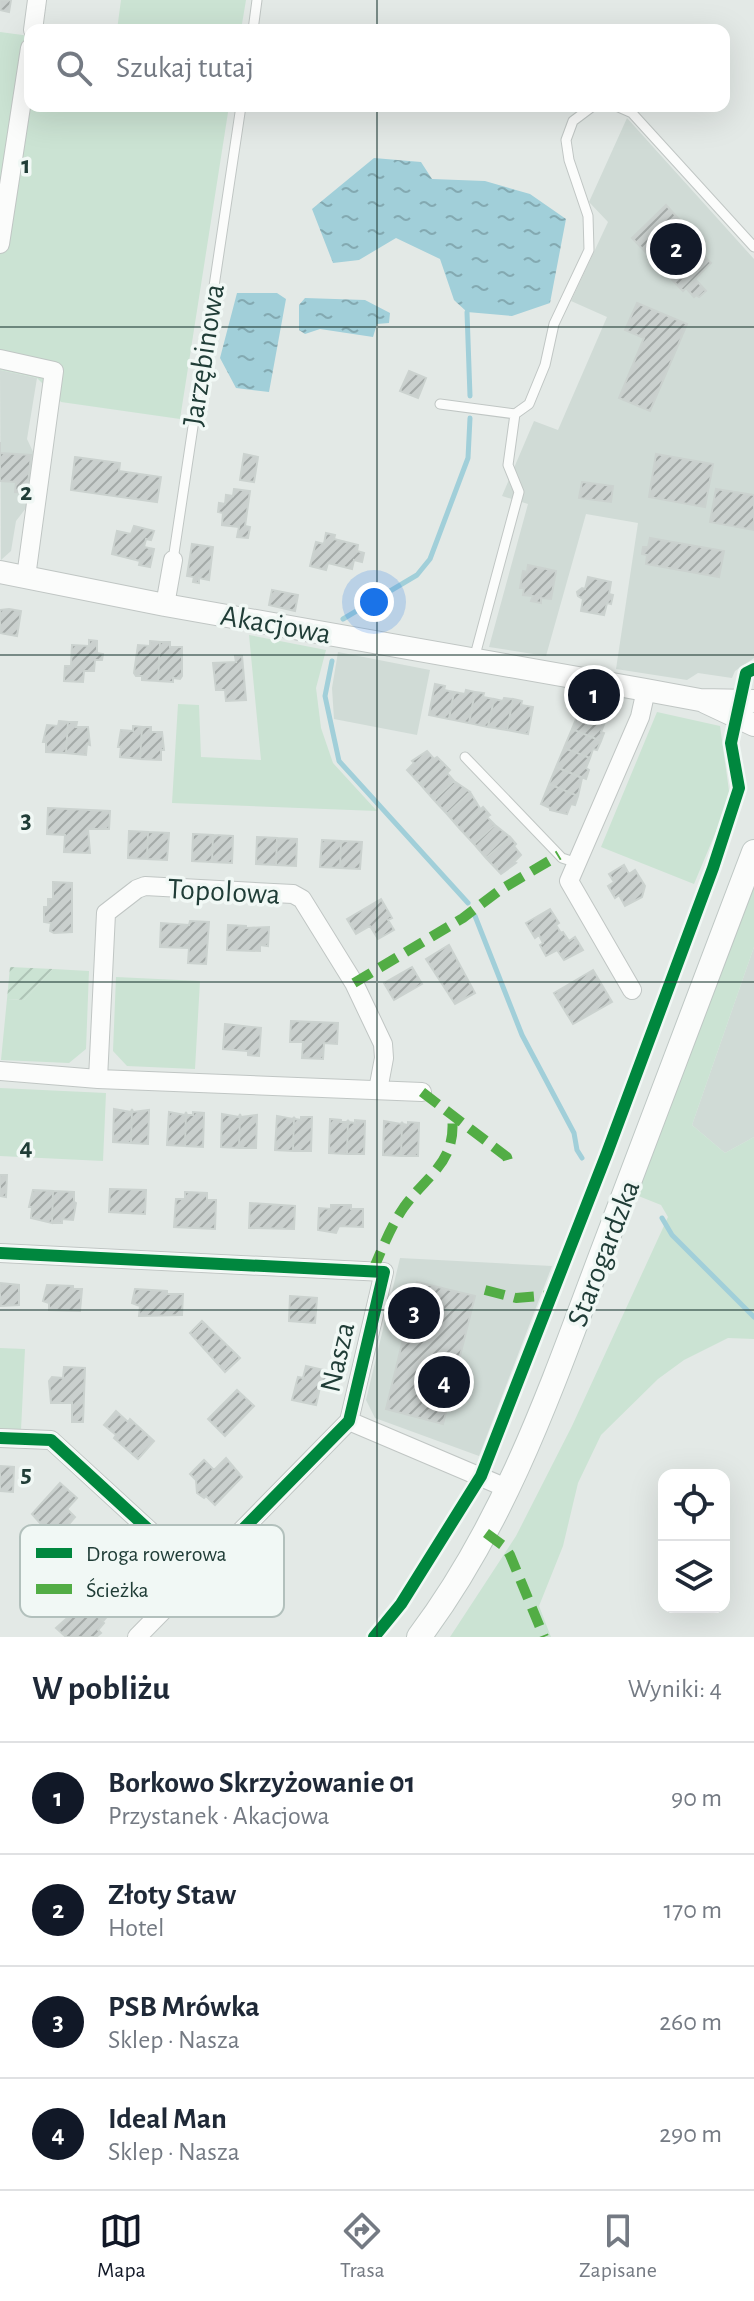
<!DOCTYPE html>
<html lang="pl">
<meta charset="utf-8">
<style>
:root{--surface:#fff;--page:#f6f6f7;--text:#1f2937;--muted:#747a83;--line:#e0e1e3;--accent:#111827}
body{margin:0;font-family:"Alegreya Sans",sans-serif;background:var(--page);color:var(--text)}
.controls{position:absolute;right:24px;bottom:24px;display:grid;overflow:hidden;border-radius:16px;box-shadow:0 8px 32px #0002}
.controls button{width:72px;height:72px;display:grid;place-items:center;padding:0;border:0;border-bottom:2px solid var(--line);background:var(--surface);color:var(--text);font:40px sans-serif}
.you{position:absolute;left:374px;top:602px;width:28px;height:28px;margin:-20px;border:6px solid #fff;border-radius:50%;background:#1a73e8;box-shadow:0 0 0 12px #1a73e833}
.badge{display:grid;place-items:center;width:52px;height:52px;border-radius:50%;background:var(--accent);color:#fff;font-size:26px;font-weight:700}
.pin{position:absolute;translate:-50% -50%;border:4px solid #fff;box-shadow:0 2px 8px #0006}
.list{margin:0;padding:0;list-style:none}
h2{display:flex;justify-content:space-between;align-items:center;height:104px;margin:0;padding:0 32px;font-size:34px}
h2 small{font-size:26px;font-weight:400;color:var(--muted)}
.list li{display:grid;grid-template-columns:52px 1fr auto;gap:24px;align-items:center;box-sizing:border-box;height:112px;padding:0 32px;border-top:2px solid var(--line)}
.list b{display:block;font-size:30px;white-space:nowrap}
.list p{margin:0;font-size:26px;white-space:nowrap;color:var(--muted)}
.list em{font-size:26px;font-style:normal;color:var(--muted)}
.icon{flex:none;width:44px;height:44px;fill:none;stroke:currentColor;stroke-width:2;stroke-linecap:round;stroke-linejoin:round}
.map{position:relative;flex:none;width:754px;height:1637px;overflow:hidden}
.search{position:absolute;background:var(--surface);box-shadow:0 8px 32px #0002;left:24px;right:24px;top:24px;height:88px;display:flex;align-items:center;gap:20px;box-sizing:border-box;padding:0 28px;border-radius:16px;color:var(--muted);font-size:30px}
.sheet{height:552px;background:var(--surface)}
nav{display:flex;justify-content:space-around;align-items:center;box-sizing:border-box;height:112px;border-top:2px solid var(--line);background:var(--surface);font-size:22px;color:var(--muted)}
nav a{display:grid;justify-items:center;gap:4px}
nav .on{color:var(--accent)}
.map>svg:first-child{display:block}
</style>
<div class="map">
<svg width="754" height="1637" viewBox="0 0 754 1637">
<defs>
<pattern id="garden-furrows" width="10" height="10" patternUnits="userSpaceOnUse" patternTransform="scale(2)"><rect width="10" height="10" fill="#cbe3d3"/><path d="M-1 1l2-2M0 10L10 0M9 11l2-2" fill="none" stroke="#aec4b6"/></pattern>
<pattern id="water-ripples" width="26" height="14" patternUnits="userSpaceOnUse" patternTransform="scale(2)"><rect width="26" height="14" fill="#a1cfd9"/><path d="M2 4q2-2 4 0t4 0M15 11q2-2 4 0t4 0" fill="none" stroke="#83a9b1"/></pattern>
<pattern id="building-hatch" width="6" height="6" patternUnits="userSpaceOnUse" patternTransform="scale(2)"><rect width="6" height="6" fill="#cad0ce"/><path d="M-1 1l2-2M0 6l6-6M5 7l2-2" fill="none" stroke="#a4aaa8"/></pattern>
</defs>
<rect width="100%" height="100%" fill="#e3e9e6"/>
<path fill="#d0dbd6" d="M627 118 754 259V658L735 671 732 678 698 673 687 680 616 669 638 523 586 514 546 656 489 647 528 504 502 496 534 421 558 430 607 317 571 301 608 222 589 202Z
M0 370 37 378 27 439 35 456 26 508 16 521 11 551 1 560Z
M338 652 430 670 417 735 334 719 332 688Z
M754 947V1137L725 1153 692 1125Z
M400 1258 552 1266 479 1456 375 1418 366 1400Z"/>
<path fill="#cbe3d3" d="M121 0H246L241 30H117Z
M0 32 30 36V106H229L180 419 61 402 37 378 0 370Z
M249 635 326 650 316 688 321 728 333 763 377 811 172 803 178 704 199 705 201 757 261 760Z
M657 712 720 726 730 798 694 884 601 847Z
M754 882V947L692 1125 725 1153 754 1137V1339L728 1338 684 1360 658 1379 601 1435 578 1483 563 1546 539 1606 551 1637H450L516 1536 572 1426 668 1217 661 1205 636 1195Z
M53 969 89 971 86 1049 69 1063 1 1060 7 999 24 1000Z
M116 977 200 981 195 1069 127 1066 113 1051Z
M0 1088 106 1093 103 1161 0 1156Z
M0 1348 25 1349 21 1430H0Z"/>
<path fill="url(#garden-furrows)" d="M10 967 53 969 24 1000 7 999Z"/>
<path fill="url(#water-ripples)" d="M374 158 421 162 432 179 485 181 530 194 566 219 550 303 512 316 467 312 454 300 440 259 396 238 359 260 333 263 312 209Z
M237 293H277L286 299 269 392 236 388 220 358Z
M305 298 365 300 390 313 389 323 377 324 373 337 320 329 305 334 299 330V305Z"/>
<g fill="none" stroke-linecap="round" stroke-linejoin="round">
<path stroke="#a1cfd9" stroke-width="5" d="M467 312 470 396
M343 619 417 575 430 559 468 458 470 418
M332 661 325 696 339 761 468 903
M475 916 522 1035 574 1133 577 1150 582 1158
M662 1218 672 1235 754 1317"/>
</g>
<path fill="url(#building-hatch)" stroke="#cbd2cf" stroke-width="2" d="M0 0H11L9 12 0 10Z
M666 205 697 239 692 244 711 263 683 291 632 238Z
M695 279 706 291 699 297 696 295 694 297 686 288Z
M637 303 687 324 650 411 619 398 644 338 625 330Z
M409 371 426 378 418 398 400 391Z
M0 442V453L31 455 27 493 15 492 16 482 0 481Z
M244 454 258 457 254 482 240 480Z
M656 454 713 464 705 507 649 497Z
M75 457 120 463 119 471 161 477 157 502 71 490Z
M582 482 613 486 611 502 579 498Z
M234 489 250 491 245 526 250 527 248 538 237 537 239 527 222 525 223 513 218 512 219 503 225 504 226 495 233 496Z
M716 489 754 495V530L710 522Z
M134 526 154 531 151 540 146 539 144 547 154 549 150 567 139 565 140 561 112 554 117 531 131 534Z
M326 533 335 535 334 539 358 545 357 551 364 553 362 562 354 560 352 569 328 563 326 570 310 566 316 542 324 544Z
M650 538 724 551 719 577 646 564 647 555 642 554 643 547H648Z
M192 544 213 547 209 580 199 578V583L193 582 194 577 187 576Z
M528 565 556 571 551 599 541 598V603L531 601 533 596 523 595 524 588H520L523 571 527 572Z
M588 577 611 582 609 594 613 595 611 604 607 603 604 615 581 611 583 599 578 596 577 592 582 588 585 589Z
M272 590 298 595 295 611 269 605Z
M9 609 21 611 17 636 0 633V610Z
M89 640 97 641V653L103 654 102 660H95L94 671H84L83 682 64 681 65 666H71L72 645 89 646Z
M150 641 160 642 158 681 142 680V676H136L134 673 138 645 150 646Z
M160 642H170V647H182V676L180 679 173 678V682L158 681Z
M235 656H242L246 700 226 701 225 690H216L213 663 236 662Z
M435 684 445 686 444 690 454 692 449 719 429 715Z
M466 690 475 692 469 723 449 719 454 692 465 694Z
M475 692 484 693 483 697 494 699 488 727 469 723Z
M504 698 513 699 507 730 488 727 494 699 503 701Z
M513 699 522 701 521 705 533 707 528 734 507 730Z
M579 712 588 715 589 713 605 722 601 732 604 733 601 741 572 729Z
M59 721 68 722 66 753 46 752V742H43L47 725 58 726Z
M68 722H77L76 727H88L90 745 87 744 86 755 66 753Z
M133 726 142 727 140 759 120 757 121 747H118L121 730 133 731Z
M142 727H151V732H162L164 750H161V760L140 759Z
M572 729 601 741 597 750 593 749 590 758 564 748Z
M564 748 590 758 586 768 589 770 586 779 556 767Z
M427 751 434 759 437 757 443 763 420 784 407 770 414 763 412 761Z
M443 763 450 770 447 773 454 781 434 800 420 784Z
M556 767 582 778 578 796 549 784Z
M454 781 470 792 447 814 434 800Z
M549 784 578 796 575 805 571 804 567 814 550 810V808L541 804Z
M470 792 481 810 460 829 447 814Z
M483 807 490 815 487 817 495 825 474 844 460 829Z
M48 808 110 811 109 829H88L90 853 64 852 65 835 47 834Z
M495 825 510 837 486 858 474 844Z
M129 831 148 832 147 859 128 858Z
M148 832 169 833 167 860 147 859Z
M193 834 213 835 212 862 192 861Z
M213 835 233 836 232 863 212 862Z
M257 837 277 838 276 865 256 864Z
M510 837 516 844 514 846 521 855 514 862 516 863 501 874 486 858Z
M277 838 297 839 296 866 276 865Z
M322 840 341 841 340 868 320 867Z
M341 841 362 842 360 869 340 868Z
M624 865 629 874 635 870 645 886 642 897 625 906 619 895 615 898 608 886 614 882 609 874Z
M53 882 72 883V932L54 933 50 931 51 923 44 922V907H48V899H53Z
M381 899 392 918 388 920 394 930 378 939 370 926 356 934 347 919Z
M550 909 559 923 556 925 561 933 563 932 569 941 575 937 583 950 564 960 557 950 546 956 540 945 543 943 539 935 535 938 526 923Z
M190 921 209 922 206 964 188 963 189 948 160 947 161 923 189 925Z
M228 925 246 926V928L269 927 268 946 260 945V951L227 950Z
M449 945 475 993 455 1004 426 959Z
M412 967 422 984 394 1000 384 983Z
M593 970 612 1002 573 1024 554 993Z
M291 1021 338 1023 337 1044 324 1043 323 1059 302 1058 303 1042H290Z
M225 1024 261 1028 259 1056 248 1055V1051L223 1049Z
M114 1109 131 1112 132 1109 131 1143 113 1142Z
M132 1109 133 1112 149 1110 148 1144 131 1143Z
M169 1112 185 1115 186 1112 185 1146 167 1145Z
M186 1112 187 1115H193V1112L204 1113 203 1147 185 1146Z
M222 1114 239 1117 240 1114 239 1148 221 1147Z
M240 1114 241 1117 257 1115 256 1148H239Z
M277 1116 293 1119 294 1117 293 1151 275 1150Z
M294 1117 295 1119 301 1120V1117H312L311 1151H293Z
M330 1119 341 1120V1122H347L348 1120 347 1154 329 1153Z
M348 1120 349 1122 355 1123V1120L365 1121 364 1154H347Z
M384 1121 401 1124 402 1122 401 1156 383 1155Z
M402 1122 403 1124 408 1125V1122L419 1123 418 1156H401Z
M0 1175H7L6 1197 0 1196Z
M110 1189 146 1190 145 1214 109 1212Z
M33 1190 53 1191 52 1223 31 1218 32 1207H29Z
M53 1191 74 1192V1202L76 1203 73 1220 62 1219V1223H52Z
M185 1192 207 1193V1200H216L215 1229 174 1227 176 1199H185Z
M250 1203 295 1206 294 1229 249 1228Z
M331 1205H351V1209H363V1227L339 1226 336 1233 318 1230 319 1208 331 1209Z
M417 1282 475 1296 443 1424 386 1409Z
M0 1283 19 1285V1305L0 1306Z
M47 1285 73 1286V1289H82L80 1311 49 1310V1303L43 1301Z
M135 1289 167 1291V1294H183L182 1315 139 1316 140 1306 132 1303Z
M290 1296 317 1298 315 1323 289 1321Z
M202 1321 240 1358 225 1372 190 1333Z
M306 1366 328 1371 325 1384 321 1383 316 1405 292 1400 298 1377 303 1378Z
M64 1367 85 1368 83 1422H72V1403H51L49 1381 52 1377 63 1378Z
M237 1390 254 1406 225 1436 208 1419Z
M116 1411 128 1422 130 1419 154 1441 138 1459 114 1438 116 1435 104 1425Z
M226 1458 242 1477 215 1505 206 1496 204 1498 197 1493 196 1480 190 1474 204 1460 214 1470Z
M0 1466 14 1467 13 1492 0 1491Z
M60 1483 77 1498 67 1509 75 1517 64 1530 47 1531 32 1514Z
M111 1576 131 1596 125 1602 128 1605 121 1612 119 1610 113 1616 110 1613 104 1620 83 1600Z
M84 1603 104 1623 98 1630 101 1633 96 1637H66L56 1628Z"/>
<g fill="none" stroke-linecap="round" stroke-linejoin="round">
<g stroke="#c0c6c4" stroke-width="11">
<path id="service" d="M253 30 257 0
M616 106 632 113 754 247
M440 404 515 414
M173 560 241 106
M474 659 519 492 508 465 515 414 529 404 545 365 554 324 589 250 588 216 569 160 566 140 573 121 593 106
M465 757 562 858 577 863"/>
</g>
<g stroke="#c0c6c4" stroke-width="20">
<path id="minor" d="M33 30 37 0
M0 244 30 48
M0 359 54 371 26 577
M165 605 173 560
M632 990 569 881 640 717 646 690
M0 1071 98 1079 422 1092
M98 1079 106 913 137 889 145 886 293 894 302 899 354 983 383 1044 384 1058 378 1090
M0 1253 384 1272 349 1421 198 1575 51 1440 0 1438
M349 1421 509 1489
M137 1637 198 1575"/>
</g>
<g stroke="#c0c6c4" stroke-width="24">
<path id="tertiary" d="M0 572 165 605 646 690 700 700 754 701
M705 702 754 725"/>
</g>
<g stroke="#bec7c4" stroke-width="26">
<path id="secondary" d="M419 1637C504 1524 550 1392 599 1261 651 1125 702 988 754 852"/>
</g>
<use href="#service" stroke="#fbfcfb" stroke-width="9"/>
<use href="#minor" stroke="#fbfcfb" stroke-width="18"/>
<use href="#tertiary" stroke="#fbfcfb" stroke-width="22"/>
<use href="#secondary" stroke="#fbfcfb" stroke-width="24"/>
<path stroke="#52ad45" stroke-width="10" stroke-dasharray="20 10" stroke-linecap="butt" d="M354 983 463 918 500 890 559 855
M422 1092 507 1157 509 1164
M373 1270C382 1249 391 1226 404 1207 428 1174 457 1162 452 1116
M485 1290 516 1298 552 1295
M486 1533 505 1547 510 1555 544 1637"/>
<g stroke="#f1f8f5" stroke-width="17">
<path id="cycleway" d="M0 1253 384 1272 349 1421 198 1575 51 1440 0 1438
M374 1637 401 1604 481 1476 607 1153 713 868 739 788 731 743 746 673 754 669"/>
</g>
<use href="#cycleway" stroke="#00873e" stroke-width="12"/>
</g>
<path fill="none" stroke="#203d37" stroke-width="2" stroke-opacity="0.55" d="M377 0V30M377 106V1637M0 327H754M0 655H754M0 982H754M0 1310H754"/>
<g text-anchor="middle" stroke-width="7" stroke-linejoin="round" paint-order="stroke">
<g font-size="30" fill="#203d37" stroke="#f1f8f5">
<text transform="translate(203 355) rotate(-81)" y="10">Jarzębinowa</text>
<text transform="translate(276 624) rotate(10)" y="10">Akacjowa</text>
<text transform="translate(224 891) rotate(3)" y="10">Topolowa</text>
<text transform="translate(603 1253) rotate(-69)" y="10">Starogardzka</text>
<text transform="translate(337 1357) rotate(-77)" y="10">Nasza</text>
</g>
</g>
<rect x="20" y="1525" width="264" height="92" rx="12" fill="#f1f8f5" stroke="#b2c0bc" stroke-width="2"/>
<rect x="36" y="1548" width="36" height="10" fill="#00873e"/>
<rect x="36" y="1584" width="36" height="10" fill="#52ad45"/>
<g font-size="22" fill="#203d37">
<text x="86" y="1561">Droga rowerowa</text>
<text x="86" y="1597">Ścieżka</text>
</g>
<g font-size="26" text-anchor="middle" font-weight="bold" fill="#203d37" stroke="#f1f8f5" stroke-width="7" stroke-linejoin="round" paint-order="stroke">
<text x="26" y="173">1</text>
<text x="26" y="500">2</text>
<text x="26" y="828">3</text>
<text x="26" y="1155">4</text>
<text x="26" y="1482">5</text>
</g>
</svg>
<div class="controls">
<button><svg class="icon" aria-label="locate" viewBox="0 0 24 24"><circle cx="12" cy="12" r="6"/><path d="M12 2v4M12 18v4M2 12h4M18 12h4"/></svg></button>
<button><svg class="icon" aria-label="layers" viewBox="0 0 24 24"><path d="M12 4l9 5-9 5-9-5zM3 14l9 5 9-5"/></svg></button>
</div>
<div class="you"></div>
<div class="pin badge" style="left:594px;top:695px">1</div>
<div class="pin badge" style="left:676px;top:249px">2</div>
<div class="pin badge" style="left:414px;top:1313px">3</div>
<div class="pin badge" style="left:444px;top:1382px">4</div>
<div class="search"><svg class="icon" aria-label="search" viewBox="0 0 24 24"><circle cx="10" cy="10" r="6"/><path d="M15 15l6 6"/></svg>Szukaj tutaj</div>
</div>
<section class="sheet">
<h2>W pobliżu<small>Wyniki: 4</small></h2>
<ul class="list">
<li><span class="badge">1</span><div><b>Borkowo Skrzyżowanie 01</b><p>Przystanek · Akacjowa</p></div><em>90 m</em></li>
<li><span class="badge">2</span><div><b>Złoty Staw</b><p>Hotel</p></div><em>170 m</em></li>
<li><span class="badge">3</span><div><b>PSB Mrówka</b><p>Sklep · Nasza</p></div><em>260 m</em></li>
<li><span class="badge">4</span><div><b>Ideal Man</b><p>Sklep · Nasza</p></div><em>290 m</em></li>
</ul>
</section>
<nav>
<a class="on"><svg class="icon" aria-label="map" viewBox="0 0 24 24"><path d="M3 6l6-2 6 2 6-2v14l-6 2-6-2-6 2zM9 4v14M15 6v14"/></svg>Mapa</a>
<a><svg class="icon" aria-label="directions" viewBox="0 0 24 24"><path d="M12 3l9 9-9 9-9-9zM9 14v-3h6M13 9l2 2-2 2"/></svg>Trasa</a>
<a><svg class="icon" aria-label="saved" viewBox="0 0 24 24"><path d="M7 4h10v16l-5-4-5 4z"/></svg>Zapisane</a>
</nav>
